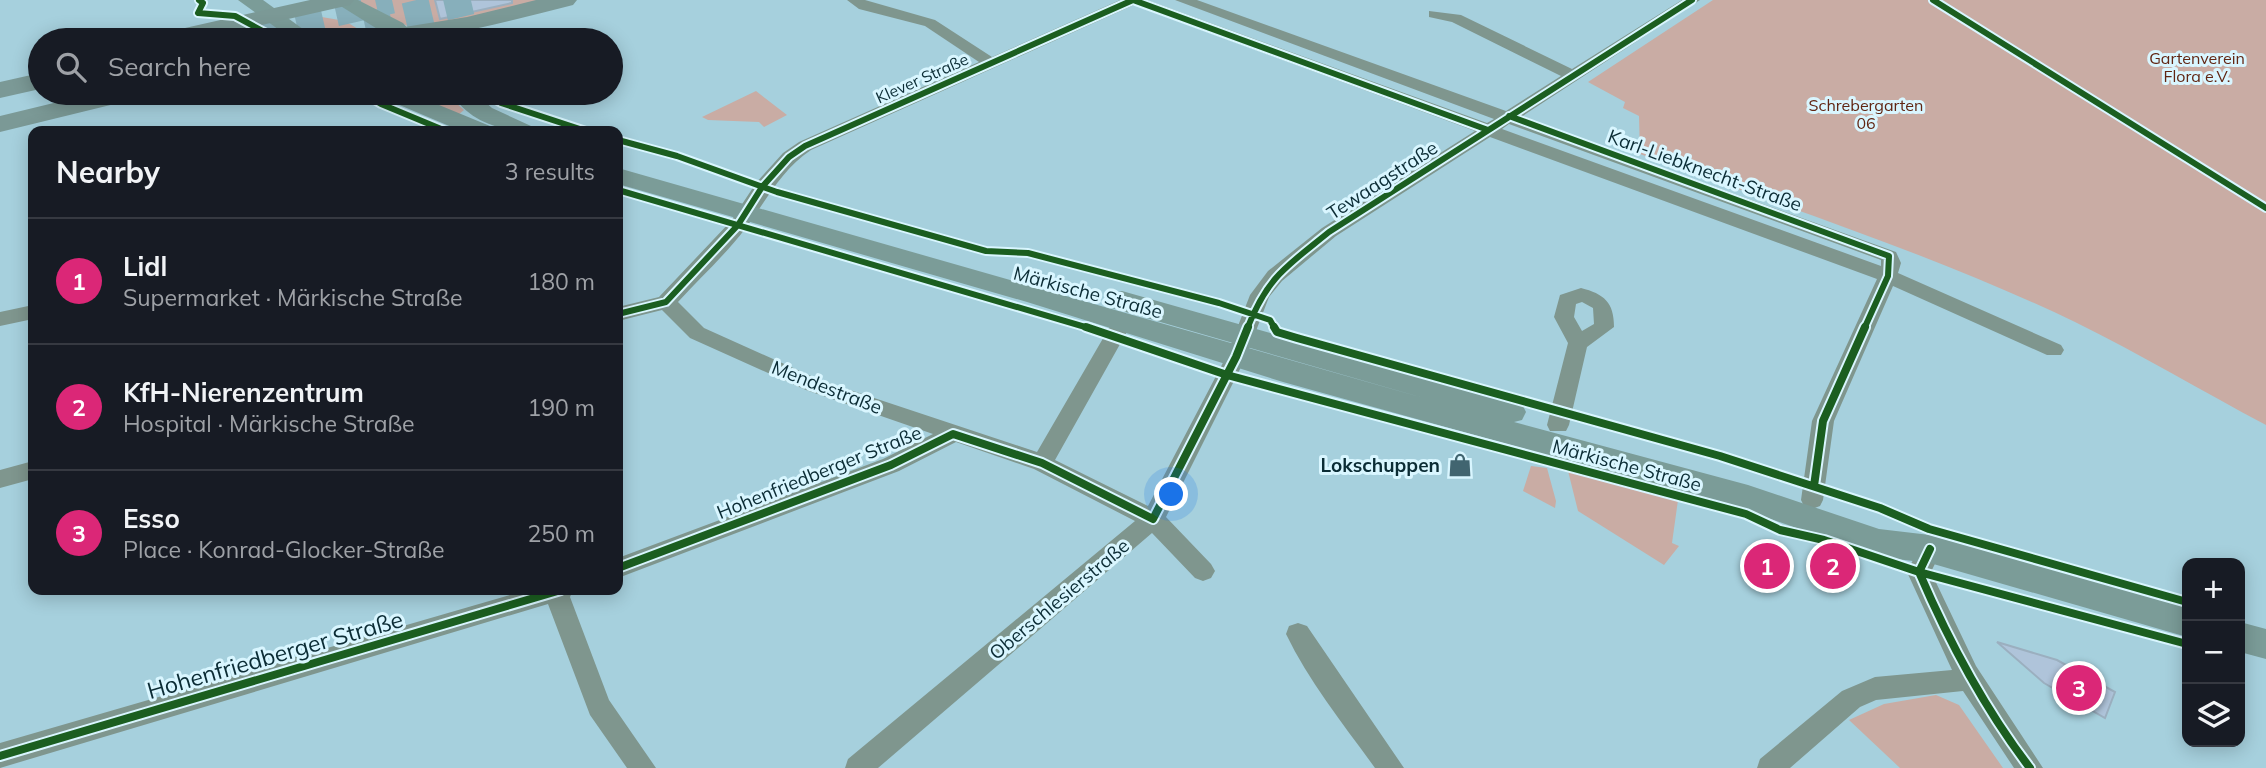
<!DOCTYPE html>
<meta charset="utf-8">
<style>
:root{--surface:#171b24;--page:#20242c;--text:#f1f3f6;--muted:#9ea1a6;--line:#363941;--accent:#db2777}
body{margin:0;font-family:Mulish,sans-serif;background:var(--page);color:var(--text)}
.controls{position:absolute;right:21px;bottom:21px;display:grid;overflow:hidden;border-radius:14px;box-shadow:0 4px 18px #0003}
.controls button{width:63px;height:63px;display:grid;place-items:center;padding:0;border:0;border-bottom:2px solid var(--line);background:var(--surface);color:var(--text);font:35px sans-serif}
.you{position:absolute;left:1172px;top:495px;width:24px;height:24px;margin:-18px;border:5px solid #fff;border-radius:50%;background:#1a73e8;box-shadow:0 0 0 10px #1a73e833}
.badge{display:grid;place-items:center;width:46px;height:46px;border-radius:50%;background:var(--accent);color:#fff;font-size:23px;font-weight:700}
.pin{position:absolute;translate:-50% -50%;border:4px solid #fff;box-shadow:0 2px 7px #0006}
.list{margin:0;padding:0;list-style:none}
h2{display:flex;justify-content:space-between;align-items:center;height:91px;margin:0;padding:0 28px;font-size:30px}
h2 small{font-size:23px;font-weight:400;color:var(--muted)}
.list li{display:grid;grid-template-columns:46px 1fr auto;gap:21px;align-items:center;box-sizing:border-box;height:126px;padding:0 28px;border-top:2px solid var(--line)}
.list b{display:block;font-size:26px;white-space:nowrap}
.list p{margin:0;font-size:23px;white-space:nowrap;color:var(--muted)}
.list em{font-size:23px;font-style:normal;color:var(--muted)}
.icon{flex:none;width:38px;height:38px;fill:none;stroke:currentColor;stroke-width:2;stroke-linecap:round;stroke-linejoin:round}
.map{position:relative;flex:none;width:2266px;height:768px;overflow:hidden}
.search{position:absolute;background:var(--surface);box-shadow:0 4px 18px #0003;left:28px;top:28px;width:595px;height:77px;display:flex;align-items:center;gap:18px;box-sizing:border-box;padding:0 24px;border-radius:38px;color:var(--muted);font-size:26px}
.panel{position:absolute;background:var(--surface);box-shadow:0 4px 18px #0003;left:28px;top:126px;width:595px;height:469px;border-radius:14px}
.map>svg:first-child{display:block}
</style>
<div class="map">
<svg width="2266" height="768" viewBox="0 0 2266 768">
<rect width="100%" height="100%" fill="#a6d0dd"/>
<path fill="#c9aca4" d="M357 0H550L413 29Z
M1713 0H2266V425C2202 391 2140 354 2075 322 1935 255 1786 207 1640 154L1639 116 1623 108 1625 102 1588 82Z
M310 15 345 21 363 32C343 43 316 31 300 19Z
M756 91 787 115 764 127 759 122 708 120 702 117Z
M408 93H445L464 110 458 115Z
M1531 466 1547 468 1556 501 1555 508 1523 491Z
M1568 471 1678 500 1672 543 1679 546 1664 565 1578 511Z
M1936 695 1959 705 2003 768H1900L1849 720 1884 704Z"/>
<path fill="#afc4da" stroke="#9bafbf" stroke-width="2" d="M435 0H512V3L440 19Z
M1997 642 2057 660 2115 692 2105 718 2044 683Z"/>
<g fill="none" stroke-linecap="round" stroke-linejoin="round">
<path stroke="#87afbb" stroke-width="27" stroke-dasharray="27 14" stroke-linecap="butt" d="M365 26 475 0
M216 40 392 0"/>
<path fill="#7f968e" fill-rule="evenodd" d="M847 0H865L935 20 992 57 1120 0H1147L1487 123 1494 119 1175 0H1197L1506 111 1561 76 1452 22 1429 17V11L1461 15 1572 69 1682 0H1700L1521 117 1896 252 1901 263 1898 273 2061 345 2064 350 2061 355H2047L1893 286 1834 421 1823 500 1820 506 1812 509 1804 506 1801 500 1812 421 1877 279 1490 137 1336 236 1282 281 1269 297 1246 357 1166 517 1211 564 1215 571 1211 578 1203 581 1195 578 1152 533 878 768H845L848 759 1135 521 1034 469 956 442 899 471 618 578V558L883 459 933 434 806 390 690 338 662 310 618 321V307L659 297 731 221 756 183 783 153 799 142 979 62 925 26 859 9ZM1134 5 1475 131 1322 228 1268 271 1250 295 1226 357 1148 506 1055 460 1133 321 1130 316H1116L1037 452 820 380 704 328 678 302C700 278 725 255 745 229 767 200 780 171 811 150ZM1509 124 1881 260V266L1502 129Z
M1581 288C1604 294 1614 302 1614 327L1587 347 1569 425 1566 431H1550L1547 425 1568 343 1554 317 1560 295ZM1582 302 1593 308 1594 324 1582 331 1574 317 1576 304Z
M33 305V319L0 326V312Z
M33 461V479L0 488V470Z
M1930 539 1938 542 1942 549 1931 572 1976 666 2043 768H2014L1963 691 1876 700 1860 707 1790 768H1757L1760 759 1842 691 1875 677 1952 670 1907 572 1922 542Z
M527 590H573L570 597 609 700 656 768H627L590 715 548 604 0 768V743Z
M1298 623 1307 626 1404 768H1375C1344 725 1309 682 1286 634L1289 626Z"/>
<path fill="#7b9c98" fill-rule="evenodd" d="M238 0H263L318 40H293Z
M331 0H358L403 23 418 40H395Z
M379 93H410L490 126 493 131H461L383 98Z
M451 93H475L492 108 531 126 534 131C502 132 469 122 451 93Z
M618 168 1427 399 1112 308 1108 301 1112 294 1122 291 1511 401 1522 404 1526 412 1522 420 1514 422 1748 485 1879 529 1930 535 2187 607V637L1930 563 1879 557 1745 510 1283 382 1027 302 618 184Z
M2240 622 2266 629V659L2240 652Z"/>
<path fill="#7b9996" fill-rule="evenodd" d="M310 0H354L350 5 195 40H151L154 35Z
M536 0H577L573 5C501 23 430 44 355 40L358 35 367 33 467 17Z
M40 73V89L0 98V82Z
M95 93H139L135 99 0 132V116Z"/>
<g stroke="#d9f6ff" stroke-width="10">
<path id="cycleway-far1" d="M199 0 203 3 198 13 235 16 279 40
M1933 0 2266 208
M363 93 381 104 446 131
M484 93 501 103 586 131
M1509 116 1889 256 1888 276 1864 329
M618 140 677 156 777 192 986 251 1028 253 1219 303 1270 320 1275 329
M618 190 1092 329
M618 314 666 302 738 225 762 187 789 157 805 146 1133 0 1488 130
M1247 329C1268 276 1286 267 1329 232L1692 0"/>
</g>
<g stroke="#d9f6ff" stroke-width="12">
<path id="cycleway" d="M1086 327 1227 375 1746 514 1780 530 1824 540 1919 572 2187 644
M1274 327 1277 332 1297 338 1720 456 1880 508 1929 529 2187 602
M1814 486 1823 421 1865 327
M1930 549 1919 572C1949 642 1984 708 2030 768
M618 568 891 465 953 434 1042 463 1153 519 1236 357 1248 327
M0 756 561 590"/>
</g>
<use href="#cycleway-far1" stroke="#1b5e20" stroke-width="6"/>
<use href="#cycleway" stroke="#1b5e20" stroke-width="8"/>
</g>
<defs>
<g id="shop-bare" transform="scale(1.89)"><path d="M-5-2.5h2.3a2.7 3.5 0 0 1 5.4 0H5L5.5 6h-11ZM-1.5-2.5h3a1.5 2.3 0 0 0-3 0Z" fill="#416570" stroke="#d9f6ff" stroke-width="2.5" paint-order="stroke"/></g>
</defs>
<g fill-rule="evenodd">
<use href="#shop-bare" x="1460" y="465"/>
</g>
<g text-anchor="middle" stroke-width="6" stroke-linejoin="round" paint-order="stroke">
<g font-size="16" fill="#612512" stroke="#d9f6ff">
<text x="2197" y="64">Gartenverein<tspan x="2197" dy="18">Flora e.V.</tspan></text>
<text x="1866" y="111">Schrebergarten<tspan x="1866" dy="18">06</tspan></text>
</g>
<g font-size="16" fill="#0b2c35" stroke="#d9f6ff">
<text transform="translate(922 78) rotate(-24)" y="6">Klever Straße</text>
</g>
<g font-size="19" fill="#0b2c35" stroke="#d9f6ff">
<text transform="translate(1705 170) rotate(20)" y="7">Karl-Liebknecht-Straße</text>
<text transform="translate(1382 180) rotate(-33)" y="7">Tewaagstraße</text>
<text transform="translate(1088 292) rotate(15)" y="7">Märkische Straße</text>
<text transform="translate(827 387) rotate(21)" y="7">Mendestraße</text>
<text transform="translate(1627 465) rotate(15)" y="7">Märkische Straße</text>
<text transform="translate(819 472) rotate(-22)" y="7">Hohenfriedberger Straße</text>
<text transform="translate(1059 599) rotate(-40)" y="7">Oberschlesierstraße</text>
</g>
<g font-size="19" font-weight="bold" fill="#0b2c35" stroke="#d9f6ff" text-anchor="end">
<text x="1440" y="472">Lokschuppen</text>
</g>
<g font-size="23" fill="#0b2c35" stroke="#d9f6ff">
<text transform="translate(275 655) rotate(-16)" y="8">Hohenfriedberger Straße</text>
</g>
</g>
</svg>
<div class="controls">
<button>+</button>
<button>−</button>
<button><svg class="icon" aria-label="layers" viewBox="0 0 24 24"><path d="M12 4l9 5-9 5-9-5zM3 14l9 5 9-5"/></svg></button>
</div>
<div class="you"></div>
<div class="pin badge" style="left:1767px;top:566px">1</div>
<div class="pin badge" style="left:1833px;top:566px">2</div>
<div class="pin badge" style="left:2079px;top:688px">3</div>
<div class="search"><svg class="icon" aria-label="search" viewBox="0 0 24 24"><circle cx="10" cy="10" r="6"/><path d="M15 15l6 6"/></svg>Search here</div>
<section class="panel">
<h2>Nearby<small>3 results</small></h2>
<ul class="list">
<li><span class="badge">1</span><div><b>Lidl</b><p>Supermarket · Märkische Straße</p></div><em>180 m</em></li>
<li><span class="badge">2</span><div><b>KfH-Nierenzentrum</b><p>Hospital · Märkische Straße</p></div><em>190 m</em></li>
<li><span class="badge">3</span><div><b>Esso</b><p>Place · Konrad-Glocker-Straße</p></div><em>250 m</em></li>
</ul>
</section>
</div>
